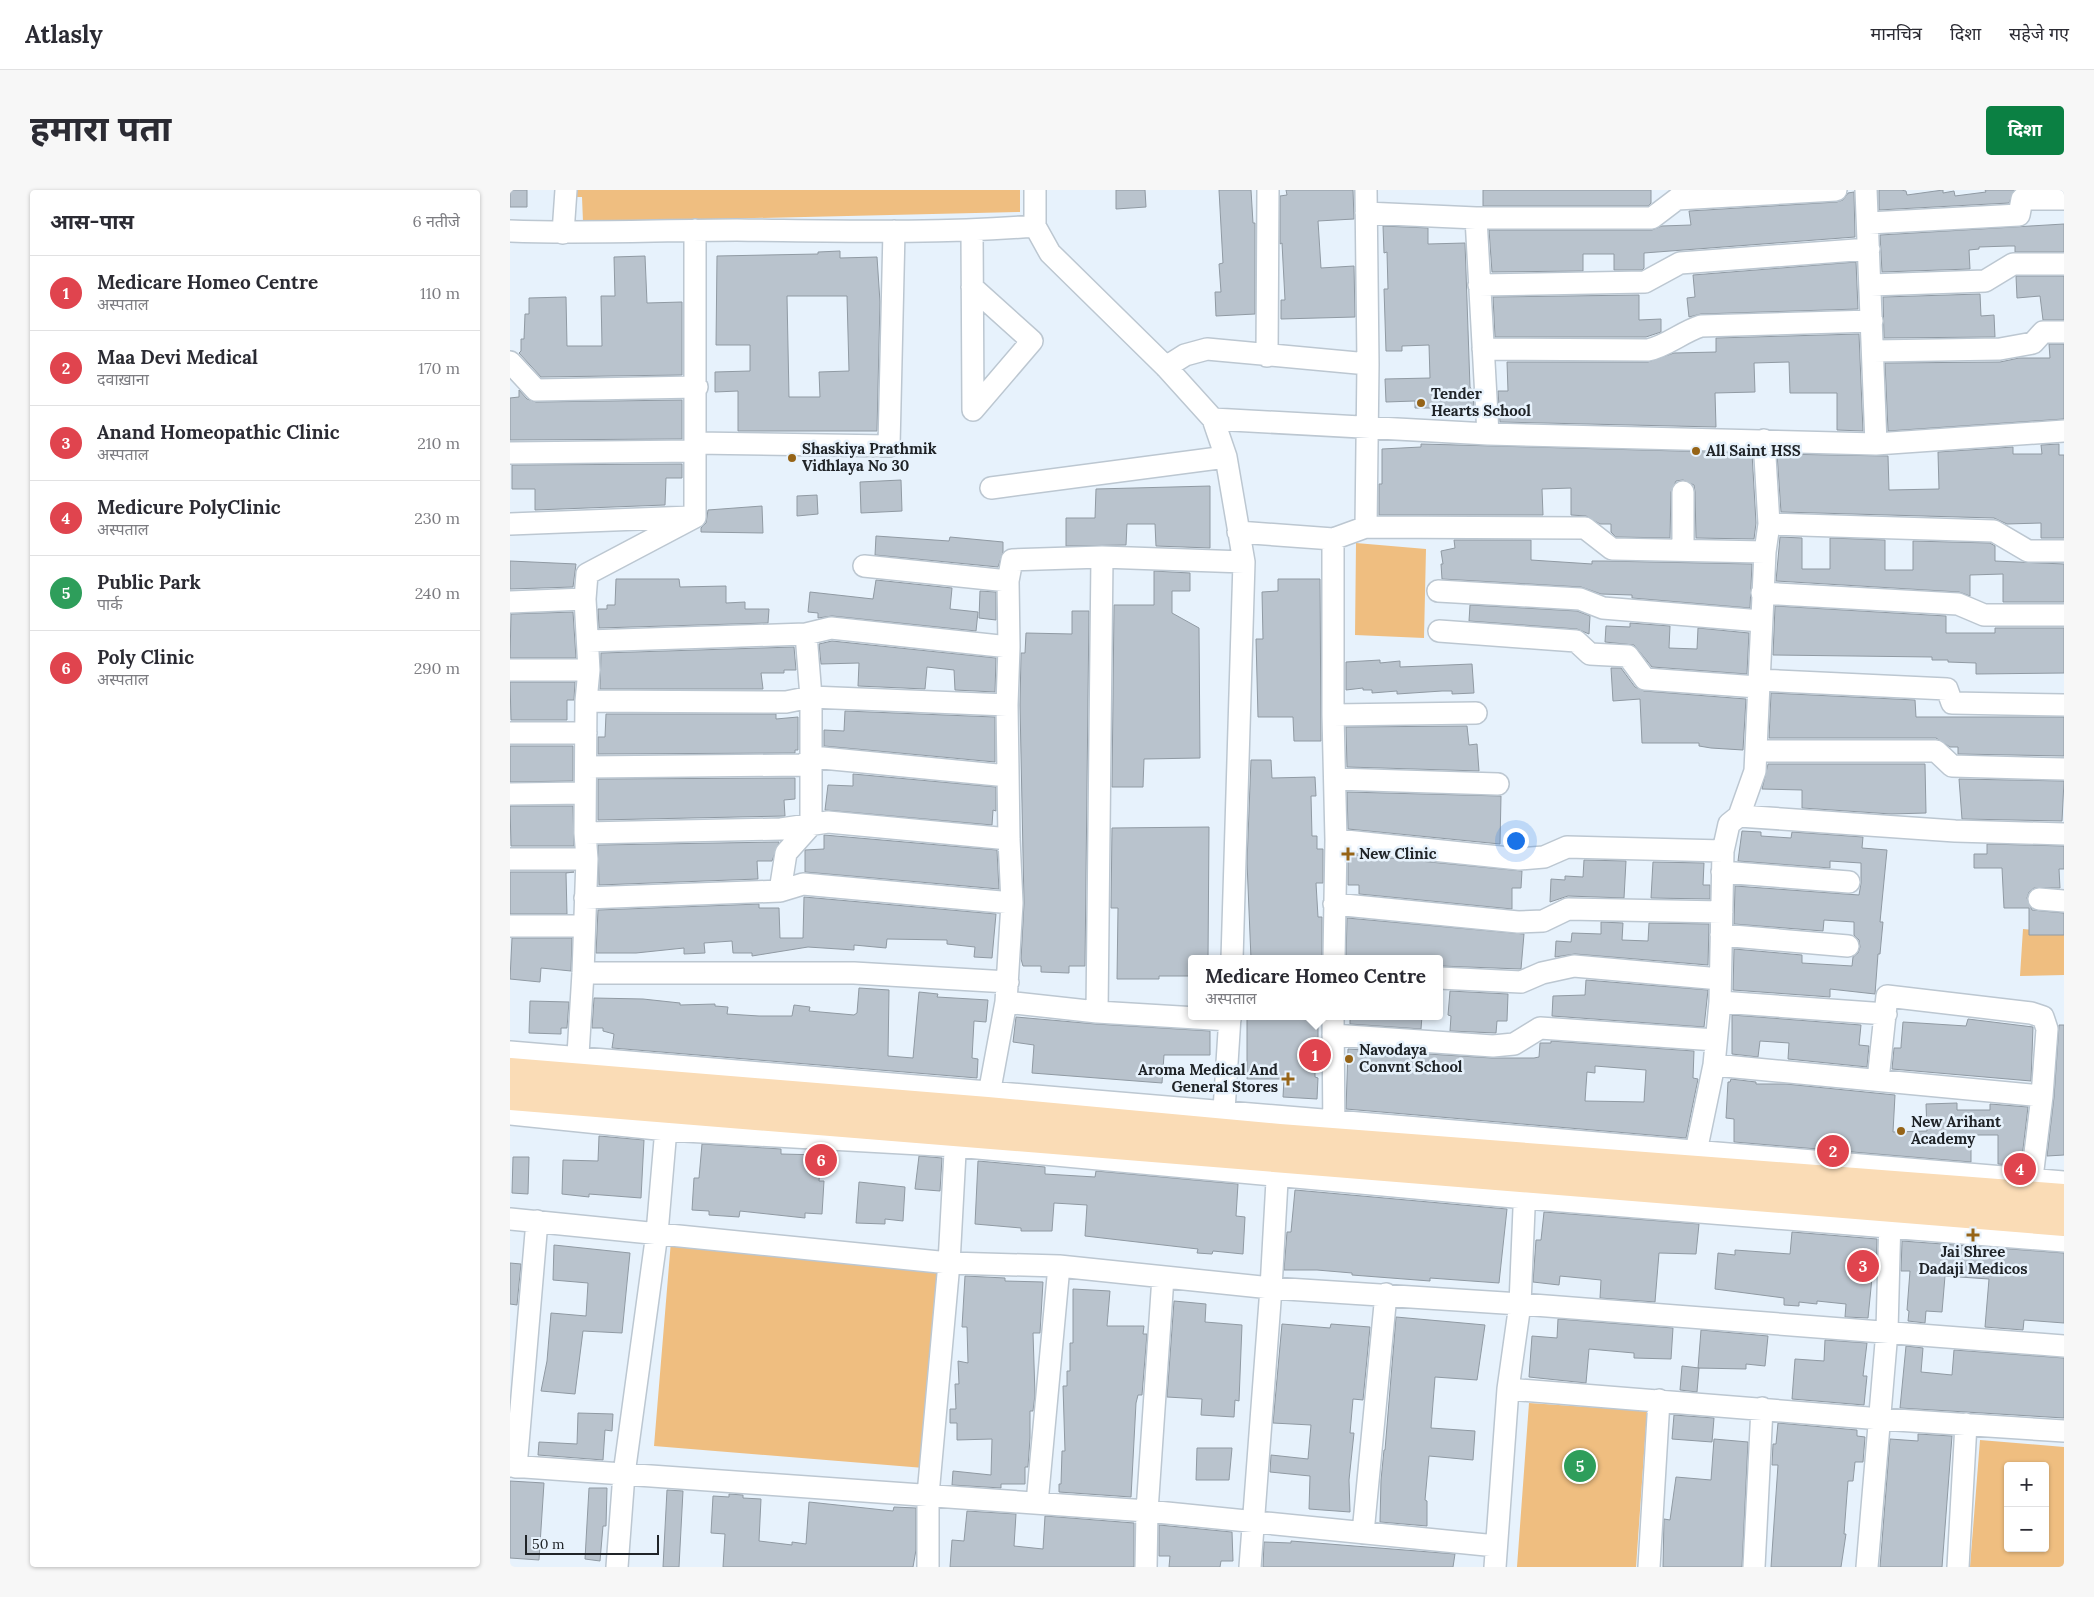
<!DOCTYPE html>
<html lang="hi">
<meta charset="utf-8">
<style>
:root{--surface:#fff;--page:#f7f7f7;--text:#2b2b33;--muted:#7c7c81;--line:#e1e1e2;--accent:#0b8043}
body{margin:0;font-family:Lora,"Noto Sans Devanagari",serif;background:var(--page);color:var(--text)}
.controls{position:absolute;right:15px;bottom:15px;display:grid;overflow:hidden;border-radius:5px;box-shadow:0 1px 4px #0004}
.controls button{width:45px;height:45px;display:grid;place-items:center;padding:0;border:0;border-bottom:1px solid var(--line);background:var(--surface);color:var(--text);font:25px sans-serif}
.scale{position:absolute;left:15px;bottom:12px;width:134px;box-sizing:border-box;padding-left:5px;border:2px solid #202428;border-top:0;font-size:14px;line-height:18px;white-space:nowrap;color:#202428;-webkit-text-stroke:4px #e7f2fc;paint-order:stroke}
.you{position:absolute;left:1005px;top:650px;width:18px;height:18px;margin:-12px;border:4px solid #fff;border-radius:50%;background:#1a73e8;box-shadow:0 0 0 8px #1a73e833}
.badge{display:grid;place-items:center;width:32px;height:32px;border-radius:50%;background:var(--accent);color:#fff;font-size:16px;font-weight:700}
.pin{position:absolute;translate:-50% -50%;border:2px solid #fff;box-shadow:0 1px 5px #0006}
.popup{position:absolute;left:678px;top:765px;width:255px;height:65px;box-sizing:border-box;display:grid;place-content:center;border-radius:5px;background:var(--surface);filter:drop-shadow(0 1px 4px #0005);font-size:16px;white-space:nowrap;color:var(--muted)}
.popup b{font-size:19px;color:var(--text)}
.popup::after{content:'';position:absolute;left:50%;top:100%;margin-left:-10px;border:10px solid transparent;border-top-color:var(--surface)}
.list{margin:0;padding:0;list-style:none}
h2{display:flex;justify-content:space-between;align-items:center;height:65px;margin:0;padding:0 20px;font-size:21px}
h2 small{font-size:16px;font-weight:400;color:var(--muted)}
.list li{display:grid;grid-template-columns:32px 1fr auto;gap:15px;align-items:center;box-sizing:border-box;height:75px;padding:0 20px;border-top:1px solid var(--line)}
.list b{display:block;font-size:19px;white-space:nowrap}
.list p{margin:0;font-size:16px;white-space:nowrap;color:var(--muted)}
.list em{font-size:16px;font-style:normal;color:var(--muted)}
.map{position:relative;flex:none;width:1554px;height:1377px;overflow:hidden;border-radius:5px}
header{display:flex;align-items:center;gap:30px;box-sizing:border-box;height:70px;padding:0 25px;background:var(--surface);border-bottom:1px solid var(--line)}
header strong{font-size:24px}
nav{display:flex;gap:28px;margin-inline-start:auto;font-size:18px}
.intro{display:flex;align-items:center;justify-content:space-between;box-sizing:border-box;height:120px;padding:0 30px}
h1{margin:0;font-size:35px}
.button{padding:12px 22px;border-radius:5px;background:var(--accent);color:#fff;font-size:18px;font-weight:700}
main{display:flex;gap:30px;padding:0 30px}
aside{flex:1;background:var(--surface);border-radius:5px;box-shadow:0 1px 4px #0004}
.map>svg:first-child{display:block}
</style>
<header>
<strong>Atlasly</strong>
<nav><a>मानचित्र</a><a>दिशा</a><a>सहेजे गए</a></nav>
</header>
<div class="intro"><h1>हमारा पता</h1><a class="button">दिशा</a></div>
<main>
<aside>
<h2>आस-पास<small>6 नतीजे</small></h2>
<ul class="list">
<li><span class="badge" style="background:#e0444e">1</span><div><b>Medicare Homeo Centre</b><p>अस्पताल</p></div><em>110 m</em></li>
<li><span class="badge" style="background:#e0444e">2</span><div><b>Maa Devi Medical</b><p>दवाख़ाना</p></div><em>170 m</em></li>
<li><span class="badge" style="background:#e0444e">3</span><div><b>Anand Homeopathic Clinic</b><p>अस्पताल</p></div><em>210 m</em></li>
<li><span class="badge" style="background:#e0444e">4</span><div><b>Medicure PolyClinic</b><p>अस्पताल</p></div><em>230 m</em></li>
<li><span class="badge" style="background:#2e9e5b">5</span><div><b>Public Park</b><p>पार्क</p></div><em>240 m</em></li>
<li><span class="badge" style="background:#e0444e">6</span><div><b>Poly Clinic</b><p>अस्पताल</p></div><em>290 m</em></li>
</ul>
</aside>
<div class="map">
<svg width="1554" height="1377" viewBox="0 0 1554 1377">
<rect width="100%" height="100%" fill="#e7f2fc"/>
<path fill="#efbe80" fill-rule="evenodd" d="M66 0H510V22L73 32 72 7H66Z
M846 353 916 359 914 448 845 445Z
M1513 739 1554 743V785L1510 786Z
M161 1051 431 1073 414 1278 144 1256Z
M1019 1213 1137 1221 1126 1377H1007Z
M1470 1250 1554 1257V1377H1460ZM1498 1276H1535V1358H1498Z"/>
<path fill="#b9c3cd" stroke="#909aa3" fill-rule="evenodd" d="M0 0H17V17H0Z
M606 0H635L636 17 606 19Z
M709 0H741L743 33H745V124L706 126 705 102H711L709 74 713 73Z
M776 0H843L844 29 808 31 811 78 844 76 845 127 771 129V110H775L772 53 770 54V6L777 5Z
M973 0H1141V13L1138 16H973Z
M1369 0H1391L1396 1 1397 5 1433 0V3L1444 1 1445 6 1476 2 1475 0H1504L1499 13 1369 20Z
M1344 2 1345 47 1134 63V78L1132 80H1104V64H1073V81L982 82 979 40H1142L1152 36 1181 35 1179 21 1327 12 1333 10 1338 3Z
M1554 34V62H1505V56H1499L1469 57V59L1459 60 1460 79 1372 82 1370 45Z
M873 36 918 38V54L955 53 960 197 963 202 964 219 921 220V218H905V211L876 212 875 189 920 188 919 155 892 156V161H876L874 99H878L877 62 874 63Z
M330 61V68L367 67 370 112 367 241H228V201L205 202V182L240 181V155H206L207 66 308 64V62ZM277 106H337L339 181 309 182 310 207H279Z
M135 66 137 113 172 112V185L31 187 9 163 11 161V149H14L15 124H19V108L56 107 57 156H92L91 106H105L104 67Z
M1346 72 1348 119 1191 124 1179 127 1177 108 1185 107 1183 85Z
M1506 86H1554V130H1533L1530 106 1507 108Z
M1470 104 1471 126 1484 125 1485 147 1374 148 1373 107Z
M1129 105V130L1151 129V142L1136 147H985L983 107Z
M1349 144 1353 241 1327 240V203H1280L1279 172 1244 173 1245 202 1205 203 1206 237 990 232 988 201H998L997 172H1138L1164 163 1206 162V148Z
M1539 154H1554V229L1378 241 1375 173 1490 172 1509 168H1540Z
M9 200 17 209 26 212 172 210V249L0 250V208L9 207Z
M911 254 1242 263 1246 333 1244 349 1186 348 1185 302 1184 295 1173 290 1166 291 1161 302 1160 348 1106 347 1101 342V334H1090L1076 326 1061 325V298L1032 299 1033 325H869V294H872V259L911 257Z
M1549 254V265H1554V348H1531V333L1497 334 1484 328 1271 322 1267 264 1378 266 1379 300 1429 299 1428 262 1503 257V264H1532L1531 255Z
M172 274V288H156L155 315 25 320V299H2V275Z
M391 290 392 321 351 323 350 292Z
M700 296V358L646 356 645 334H617L616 355 556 356V328H585L586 299Z
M307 305 308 324 287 326V306Z
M252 316 253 343 191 342V338L196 333 198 320Z
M366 346 439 351 440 347 493 352V362L488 377 365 365Z
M1270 347 1292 348V379H1320V348L1375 350V380H1403V351L1480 353 1485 356V371L1554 374V412H1493V384L1460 385V406L1449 402 1266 391Z
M944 350H1021V370L1082 374V371H1094L1242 374 1240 418 1122 408V405L1091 404 1071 397 932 389 931 374H933L931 361 945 358Z
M0 371 66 374 63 397 0 399Z
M644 381 680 383V401H662V423L689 438 690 568 634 569 633 597H602L604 415H644Z
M106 389H169L170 397 216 396V413L235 412V419H259L258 433 89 438 88 419H97V415H105Z
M768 389H810L811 551H784L783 527H748L746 449H753L752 402 768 401Z
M366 390 442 398 440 419 468 422 466 441 322 426 308 428V423L298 422 300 402 363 409Z
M470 401 486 402V430L469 428Z
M960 415 1067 421 1080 426 1079 444 1067 439 959 431Z
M1265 416 1436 426V443H1485V438H1554V483L1466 484V473L1438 472V470H1422V467L1263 465Z
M562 421H579L575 776H559V783L531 782V776H513L511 769 514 713 510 515 511 463H515L516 443 562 444Z
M63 422 66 468H0L1 424Z
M1120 433 1160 436 1159 458 1187 459 1188 438 1239 443 1237 484 1142 477 1124 455 1095 452 1096 436 1120 437Z
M322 451 486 468 485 502 445 500 444 480 417 477 415 499 348 496 349 473 311 474 309 454Z
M284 457 286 480H274V483H251L253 499H90L91 463Z
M870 470V473L890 471V477L962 474 964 503 942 504V501H932L887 504V501L862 503V500H853V498L836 500V472Z
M1101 478H1111L1125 497 1134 501 1236 509 1233 560 1201 558 1189 556V553H1132L1130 509 1103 511Z
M0 492H65L64 510H57V530H1Z
M1261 503 1405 510 1406 527H1554V566L1448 564V557H1440L1426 548H1259Z
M335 521 485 527V572L314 556V540L334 541Z
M96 524H266V529L288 527V560H285V563L88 564V547H95Z
M957 536 959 555 967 554 969 581 837 577 836 537Z
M0 556H63V591L0 592Z
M741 570H761L762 588 805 587 806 606H801L802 646H807V659H813V693H806L808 727H812V767L741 769 737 672Z
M1258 574H1415L1416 623 1381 624 1292 618V600L1252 599Z
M343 584 486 597V621L483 620 482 635 315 620 318 595 343 596Z
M285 588V609L274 610 275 626 88 630V589Z
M1449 589 1554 591 1552 631 1452 629Z
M837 602 991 606 990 654 838 639Z
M0 616H63L64 656H1Z
M699 637 698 769H681V786H649V789H607L608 718H601L602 638Z
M1232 641 1251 642V646L1281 648 1282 642 1353 647 1352 658 1377 660 1370 732H1373L1371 753 1370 764H1368L1365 804 1320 799V807L1223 800 1224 759 1292 765V773L1342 776 1343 767 1348 763 1350 757 1349 750 1344 745V732L1314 730 1313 741 1224 734 1225 696 1349 705 1351 693V673L1320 671V678L1228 671Z
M314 645 487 660 489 699 295 682V660L314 659Z
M269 652 262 671H247L248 689 89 695 88 655Z
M1477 654 1554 656V679H1549L1550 698H1524L1519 702 1517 708 1522 720 1554 723V745H1519V718H1494L1492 678H1464V664H1477Z
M838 664 1012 681 1011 698H1002V719L849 704V695H838Z
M1074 670 1116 671 1114 708 1058 706 1040 712 1041 689 1055 690V686L1073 687Z
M1143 672 1194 673 1193 695H1200V709L1141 708Z
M0 682H64L56 683 57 724H0Z
M294 707 486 724 482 768 464 767 465 757 437 754V750L377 749 376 758 344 755V760L298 757 242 766V763H223L222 751 194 753 195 763 174 764V758L126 763H86L88 720 249 714V718H269L270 748H293Z
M837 728 1014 744 1011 779 930 776 931 769H836Z
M1091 732 1113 733 1112 750 1138 751 1139 733 1199 734 1198 775 1065 764 1045 767 1046 751 1061 752 1062 743 1091 744Z
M2 748H62L61 781 31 778 30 792 0 789Z
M1076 790 1198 800 1194 837 1042 826 1043 806 1075 805Z
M349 798 379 800 378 866 403 868 409 802 428 804 427 807 478 810 476 832 464 831 462 868 468 869 467 888 102 858 104 844 93 841V838H82L84 808 133 809 170 813V815L205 814V816L218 817 217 824 249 826H282L284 815 300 817 299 821 344 825 347 823Z
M940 801 998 804 997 831H987L986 843 940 841 941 826 938 825Z
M20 811 59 812 57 838H51V844L19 843Z
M1222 825 1351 835 1349 855 1359 856 1357 877 1278 869 1279 853 1250 851 1248 867 1222 864Z
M737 826H808V850H805V887L808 888 807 909 773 907 774 889H737Z
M840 826H912L911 839 840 834Z
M506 827 586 834 700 841V865H654L652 893 522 883 524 855 503 852Z
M1458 829 1523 837 1521 891 1382 879 1384 858H1391V856L1393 832 1456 836Z
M1549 835H1554V965L1537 966 1544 907Z
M1041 851 1184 861 1183 888 1188 889 1176 948 836 919 838 859 982 868H1024L1029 867 1030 853H1041ZM1085 876 1136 880 1134 912 1075 911 1077 882 1085 883Z
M1221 889 1246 892V894H1276L1385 905 1383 942 1417 941 1416 914 1447 913V920H1480V914L1518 917 1511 976 1488 974V945H1461V972L1224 952V929L1216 928 1218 892H1220Z
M89 946 134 950 131 1008 79 1004V1007L52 1004 53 970 88 971Z
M192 954 271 959V964L311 965 309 991H314L312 1024 295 1023V1028L230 1021 229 1027 199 1025V1021L182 1020 184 988H189Z
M409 966 432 968 430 1001 405 999Z
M3 967H19L18 1004 2 1003Z
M468 971 535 977V984L585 987 586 981 728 994 726 1026 735 1027 733 1064 703 1061 702 1064 687 1063 688 1059 575 1046 577 1015 544 1013 542 1041H511V1038L465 1034Z
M349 992 395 997 393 1031 375 1029V1034L346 1033Z
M785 1000 997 1019 989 1093 920 1088V1091L842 1085V1083L807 1080H774L777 1042H781Z
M1034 1022 1189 1034 1186 1064 1149 1063 1145 1112 1090 1108 1091 1090 1050 1086 1049 1095 1023 1092 1026 1050H1031Z
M1282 1042 1367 1049 1366 1079 1363 1078 1358 1128 1335 1127 1336 1114 1307 1111V1114L1289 1112V1116L1274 1115V1108L1205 1099 1208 1063 1225 1065V1060L1280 1064Z
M1392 1051 1554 1063V1133L1514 1130 1513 1140 1475 1137 1479 1089 1435 1086 1432 1122 1416 1121 1415 1133 1398 1131 1399 1121 1397 1120 1400 1081H1391Z
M44 1055 120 1063 112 1143 73 1141 65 1204 31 1201 37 1171 41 1123 76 1126 78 1093 43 1090Z
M0 1073 11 1074 7 1115 0 1114Z
M455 1086 495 1088V1091L533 1092 530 1143H523L525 1205 523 1221H520V1248L518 1277H515V1294H491V1298L442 1295 443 1281 481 1285 482 1249 447 1250V1233H440V1219H446L445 1194H449L448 1171 458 1173 457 1137H452Z
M563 1099 600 1101 597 1136H634L633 1144H637L632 1205H628L626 1213 621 1307 549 1302V1294H551L552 1261H555L553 1196H557V1181H560V1153H563Z
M664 1111 696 1114 695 1132 732 1135 729 1211 725 1210 724 1227 691 1225 692 1209 657 1207Z
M886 1127 975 1135 967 1190 925 1187 921 1238 965 1241 963 1270 919 1266 915 1310 917 1311V1336L870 1332 871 1290 874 1260H875Z
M1048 1129 1163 1138 1161 1169 1124 1168V1163L1079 1159 1076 1193 1019 1187 1022 1146 1047 1148Z
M772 1134 820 1138 821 1134 860 1137 853 1210 843 1209 840 1243H844L839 1290 840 1322 799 1319 800 1286 760 1282 761 1265 798 1269 801 1235 763 1233Z
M1191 1140 1258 1146 1255 1176 1236 1174V1179L1188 1178Z
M1315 1150 1357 1153 1353 1186H1357L1354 1215 1282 1209 1285 1169 1314 1171Z
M1396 1156 1413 1158 1411 1182 1442 1185 1444 1160 1554 1168V1228L1390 1218Z
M1172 1176 1189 1178 1187 1202 1170 1200Z
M68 1223 103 1224 102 1241 95 1240 93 1270 28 1265 29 1252 67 1254Z
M1164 1225 1204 1228 1202 1252 1162 1249Z
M1268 1233 1347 1240V1246L1355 1247 1353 1272H1345L1343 1291H1338L1334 1344H1336L1331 1377H1261L1268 1275H1262L1263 1254H1266Z
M1408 1244 1442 1246 1432 1377H1370L1380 1249 1408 1251Z
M1204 1249 1238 1252 1232 1377H1153L1154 1329 1160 1330 1166 1287 1201 1290Z
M687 1258H722L719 1290H686Z
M0 1291 34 1293 29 1370 0 1368Z
M79 1298H97L96 1336H93L90 1371 75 1369Z
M157 1300 173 1301 169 1377H153Z
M219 1304 233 1305V1308L251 1309 249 1351 282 1355V1352L296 1354 299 1312 383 1321 384 1317 406 1318V1360L403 1377H213L215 1344 201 1343 203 1306 219 1307Z
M457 1321 506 1324 504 1356 533 1359 535 1326 624 1333V1377H440L442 1350 454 1351Z
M649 1335 722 1342 723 1371H711L710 1377H659L660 1366H649Z
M781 1351 945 1364 943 1377H753L754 1352 781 1353Z"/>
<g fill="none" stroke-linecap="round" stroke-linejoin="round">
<g stroke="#bcc7d1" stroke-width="24">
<path id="minor" d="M525 0V36L540 63 656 177 703 229 716 267 734 372 722 769
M1356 0 1366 254
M856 23 966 28
M1359 33 1509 25 1512 9H1554
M0 41C76 44 151 40 227 40 326 41 426 44 525 36
M462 41 463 220 522 151 462 97
M53 43 56 0
M969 95 1135 92 1170 73 1359 59
M1361 95 1475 91 1503 74H1554
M973 159 1138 160C1157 156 1172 142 1191 136L1362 131
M1364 161 1490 159 1523 153 1533 142H1554
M757 166 758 0
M0 172 26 200 187 197
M656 177 675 165 697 159 858 174
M703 229 978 244 1366 254 1554 241
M978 244 966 28H1142L1167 9 1326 0
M185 253 379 256 384 41
M0 263 185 261
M481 298 716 267
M0 334 180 327
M1259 334 1484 341 1518 361H1554
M856 337 858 174 856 0
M728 342 823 349 856 337 1075 338 1102 359 1255 362
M823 349V525L826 650 824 769
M1173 359V302
M354 376 498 391
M928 401 1070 409 1093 418 1251 431
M1252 403 1448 414 1474 425H1554
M0 412 75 409
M929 441 1066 451 1080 464 1118 466 1135 489 1248 497
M78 451 296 444 321 438 499 457
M0 480H79
M1249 490 1437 499 1442 513 1554 515
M76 511 276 512 301 507 497 515
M823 525 966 523
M0 543H76
M1246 561H1426L1442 576 1554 579
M76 577 293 575 302 567 498 586
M825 589 988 594
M0 604 75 603
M1229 626 1445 641 1554 644
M75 643 271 639 318 632 499 649
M826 650 1009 669 1034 667 1057 657 1213 661
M0 669H77
M1212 682 1339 692
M270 701 276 663 301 635V507L296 444
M75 708 270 701 293 694 502 713
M1529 709 1554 711
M824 714 1008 732 1033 731 1058 719 1212 722
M0 736H74
M1211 745 1338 756
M73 783H344L498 792
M929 788 1011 792 1032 783 1064 776 1210 789
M496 812 587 822 720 830
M1210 812 1376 824
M587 822 592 367
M823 826 824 946
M823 845 983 856 1004 854 1030 838 1206 850
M0 862 1554 992
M1204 875 1532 906
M67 881 73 783 77 669 75 643 76 511 79 480 75 409 77 384 185 327V40
M1368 890 1377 806 1521 823 1533 827 1537 839 1532 906 1520 1004
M477 915 496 812 502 713 499 649 497 515 499 457 498 391 502 370 592 367 734 372
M0 924 157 940 446 956 1015 1008 1554 1051
M713 936 720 826
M1183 976 1204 875 1210 812 1213 661 1219 634 1229 626 1245 581 1255 362 1259 334 1254 250
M0 1029 439 1073 549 1076 761 1098 1010 1114 1554 1156
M998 1199 1371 1229 1554 1241
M0 1276 637 1321 986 1356
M6 1277 27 1031
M527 1313 549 1076
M853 1343 876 1104
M107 1377 114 1284 147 1043 157 927
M418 1377V1305L439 1073 446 944
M636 1377 637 1321 653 1087
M740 1377 761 1098 768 973
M985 1377 998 1199 1010 1114 1015 995
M1139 1377 1149 1210
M1244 1377 1252 1218
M1357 1377 1377 1141 1380 1026
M1448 1377 1456 1234"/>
</g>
<g stroke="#ac8d65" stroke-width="30">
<path id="major" d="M0 882 477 921 769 948 1554 1008
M0 906 1554 1032"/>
</g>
<use href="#minor" stroke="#fff" stroke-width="21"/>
<use href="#major" stroke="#fadcb6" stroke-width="28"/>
</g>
<g fill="#966417" stroke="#e7f2fc" stroke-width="2">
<circle cx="911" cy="213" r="5"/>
<circle cx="1186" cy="261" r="5"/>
<circle cx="282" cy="268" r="5"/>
<path d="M835.5 656.5h5v5h5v5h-5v5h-5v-5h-5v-5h5z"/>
<circle cx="839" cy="869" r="5"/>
<path d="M775.5 881.5h5v5h5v5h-5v5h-5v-5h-5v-5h5z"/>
<circle cx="1391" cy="941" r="5"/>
<path d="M1460.5 1037.5h5v5h5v5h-5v5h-5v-5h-5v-5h5z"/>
</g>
<g text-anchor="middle" stroke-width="5" stroke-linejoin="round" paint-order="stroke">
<g font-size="15" font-weight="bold" fill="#202428" stroke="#e7f2fc" text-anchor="start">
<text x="921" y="209">Tender<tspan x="921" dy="17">Hearts School</tspan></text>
<text x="292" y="264">Shaskiya Prathmik<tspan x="292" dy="17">Vidhlaya No 30</tspan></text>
<text x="1196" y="266">All Saint HSS</text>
<text x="849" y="669">New Clinic</text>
<text x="849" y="865">Navodaya<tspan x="849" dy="17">Convnt School</tspan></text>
<text x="768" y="885" text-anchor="end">Aroma Medical And<tspan x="768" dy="17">General Stores</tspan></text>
<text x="1401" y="937">New Arihant<tspan x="1401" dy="17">Academy</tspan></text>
<text x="1463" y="1067" text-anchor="middle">Jai Shree<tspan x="1463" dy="17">Dadaji Medicos</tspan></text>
</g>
</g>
</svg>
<div class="controls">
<button>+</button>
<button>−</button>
</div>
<div class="scale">50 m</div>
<div class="you"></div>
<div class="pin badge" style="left:805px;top:865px;background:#e0444e">1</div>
<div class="popup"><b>Medicare Homeo Centre</b>अस्पताल</div>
<div class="pin badge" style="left:1323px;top:961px;background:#e0444e">2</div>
<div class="pin badge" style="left:1353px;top:1076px;background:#e0444e">3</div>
<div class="pin badge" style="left:1510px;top:979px;background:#e0444e">4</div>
<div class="pin badge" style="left:1070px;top:1276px;background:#2e9e5b">5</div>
<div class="pin badge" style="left:311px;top:970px;background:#e0444e">6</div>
</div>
</main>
